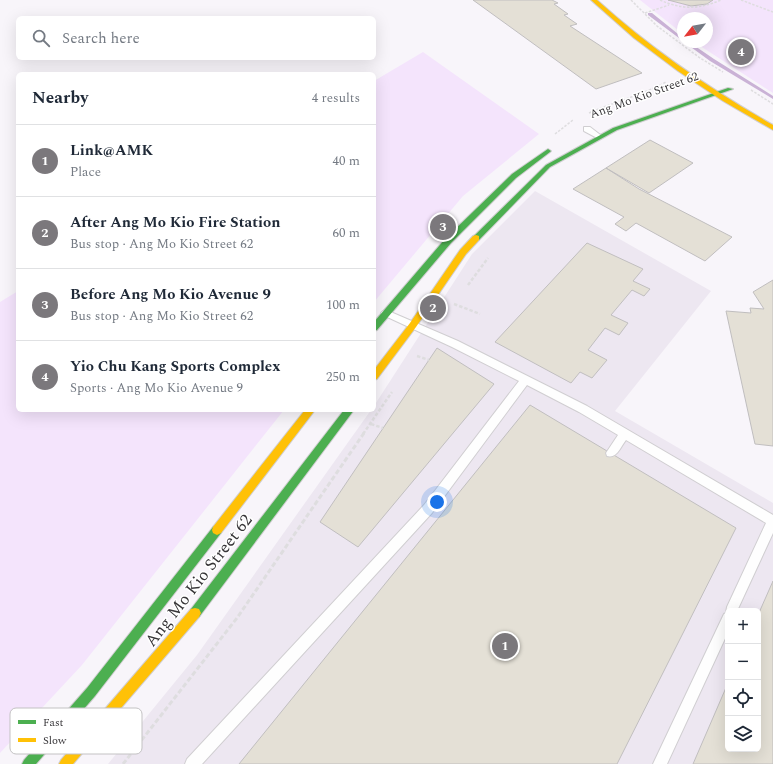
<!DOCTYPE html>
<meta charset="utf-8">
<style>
:root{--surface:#fff;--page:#f6f6f7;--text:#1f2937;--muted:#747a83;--line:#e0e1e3;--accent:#7b787c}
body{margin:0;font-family:Spectral,serif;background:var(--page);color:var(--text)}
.controls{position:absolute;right:12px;bottom:12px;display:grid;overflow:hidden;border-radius:6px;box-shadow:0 4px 16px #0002}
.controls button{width:36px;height:36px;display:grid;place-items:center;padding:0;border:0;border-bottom:1px solid var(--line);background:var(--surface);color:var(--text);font:20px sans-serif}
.compass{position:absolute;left:677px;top:12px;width:36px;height:36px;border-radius:50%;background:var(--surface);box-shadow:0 4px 16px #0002;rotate:239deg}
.you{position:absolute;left:437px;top:502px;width:14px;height:14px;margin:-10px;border:3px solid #fff;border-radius:50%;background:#1a73e8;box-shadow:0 0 0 6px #1a73e833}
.badge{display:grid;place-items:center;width:26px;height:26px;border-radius:50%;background:var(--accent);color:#fff;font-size:13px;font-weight:700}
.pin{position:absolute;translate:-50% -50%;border:2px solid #fff;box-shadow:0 1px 4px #0006}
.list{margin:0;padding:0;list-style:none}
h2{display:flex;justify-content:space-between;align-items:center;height:52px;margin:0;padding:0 16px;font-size:17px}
h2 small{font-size:13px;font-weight:400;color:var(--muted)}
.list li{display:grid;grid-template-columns:26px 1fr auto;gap:12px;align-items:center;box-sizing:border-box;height:72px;padding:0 16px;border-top:1px solid var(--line)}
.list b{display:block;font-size:15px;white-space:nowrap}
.list p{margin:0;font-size:13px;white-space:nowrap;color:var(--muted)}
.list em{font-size:13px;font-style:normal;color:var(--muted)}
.icon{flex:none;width:22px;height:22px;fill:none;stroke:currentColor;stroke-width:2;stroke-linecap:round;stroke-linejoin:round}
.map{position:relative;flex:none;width:773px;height:764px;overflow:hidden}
.search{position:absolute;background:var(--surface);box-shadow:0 4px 16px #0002;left:16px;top:16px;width:360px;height:44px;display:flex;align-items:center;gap:10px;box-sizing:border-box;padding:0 14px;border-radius:6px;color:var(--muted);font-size:15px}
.panel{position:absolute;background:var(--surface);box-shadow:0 4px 16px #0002;left:16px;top:72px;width:360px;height:340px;border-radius:6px}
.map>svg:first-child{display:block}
</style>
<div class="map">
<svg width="773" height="764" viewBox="0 0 773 764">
<rect width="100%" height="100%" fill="#f8f5fa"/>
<path fill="#ede7f1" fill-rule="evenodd" d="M535 191 711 291 615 411 773 503V764H108L197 655 371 410H374V406L472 254ZM728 611H758V749H728Z"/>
<path fill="#f4e4fc" d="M640 0H773V93L694 42H707V18H683V34Z
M423 52 539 134 463 196 374 302V81Z
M18 291V410H284L82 665 0 753V302Z"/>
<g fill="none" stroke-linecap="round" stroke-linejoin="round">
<path fill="#cab2d6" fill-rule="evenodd" d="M648 13H652L683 38V41L648 15Z
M684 42H689L714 59 773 96V99L710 61Z"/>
</g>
<path fill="#e4e0d6" stroke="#c0bebf" d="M473 0H552L558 3 554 4 568 14 564 15 577 24 570 26 642 73 596 89Z
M668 0H713L707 4 691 6Z
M650 140 693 163 649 193 606 168Z
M606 168 639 189 732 237 705 261 636 223 626 231 615 224 624 217 573 189Z
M587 243 643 269 633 281 650 289 644 296 632 290 611 315 628 323 619 335 605 328 588 350 607 360 592 378 580 372 571 383 495 342Z
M773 280V446L755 444 726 311 751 313 750 308 764 309 753 292Z
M437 348 494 384 358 547 320 522Z
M530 405 736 528 617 764H239Z
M773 581V764H693L728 683V749H758V615Z"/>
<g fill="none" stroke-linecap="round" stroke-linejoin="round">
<g stroke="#d0ced1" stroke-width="2">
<path id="lane" d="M584 127H590L603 137 599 139 584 131Z
M386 310 458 341 587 406 773 515V533L737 611H728V632L667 764H653L724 614 726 613 727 607 766 523 626 440C621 446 617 459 607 456L606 453 618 435 579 412 527 385 432 513 202 764H185L187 759 424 505 519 381 452 347 383 315 381 313 383 311Z"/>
</g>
<g stroke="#d0ced1" stroke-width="2">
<path id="fast" d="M728 88 733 89 617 130 550 167 479 240H473L472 238 546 165 613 128Z
M548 149 551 151 550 152 516 178 451 243 377 330 374 331V322L445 239 512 174Z
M344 410H354L199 617 195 618 191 617 189 613 191 609Z
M217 525 221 527 222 530 221 533 95 696 36 764H22L24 760 87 688 213 527Z"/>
</g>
<g stroke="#d0ced1" stroke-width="2">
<path id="slow" d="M591 0H597C651 49 710 89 773 125V130L723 101 678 71 634 38Z
M476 235 479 236V240L466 254 416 327 377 379 374 380V370L410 323 460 250 473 236Z
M305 410H315L221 533 217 535 213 533 212 530 213 527Z
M195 608 199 609 201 613 199 617 73 764H59L61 760 191 609Z"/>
</g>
<path stroke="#dedddf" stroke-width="1.5" stroke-dasharray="2.5 1.5" stroke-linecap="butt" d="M631 0 657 26 700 58 723 72
M660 0C682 10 699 9 721 0
M741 0 773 12
M645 13 669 5
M751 90 773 104
M589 113C614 102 642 95 666 82
M555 134 573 120"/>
<path stroke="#dedddf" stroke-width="2.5" stroke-dasharray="3.5 2" stroke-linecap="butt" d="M468 285 488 258
M454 304 480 314
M417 356 429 360
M371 424 383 428
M363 434 392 392"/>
<path stroke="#dedddf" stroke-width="3" stroke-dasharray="5 2.5" stroke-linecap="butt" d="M123 764 237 618 364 433"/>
<use href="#lane" fill="#fefefe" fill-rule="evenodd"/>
<use href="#fast" fill="#4caf50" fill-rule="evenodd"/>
<use href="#slow" fill="#ffc107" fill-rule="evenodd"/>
</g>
<g text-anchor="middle" stroke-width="3" stroke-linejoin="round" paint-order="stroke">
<g font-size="12" fill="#373538" stroke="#fff">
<text transform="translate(644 95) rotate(-20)" y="4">Ang Mo Kio Street 62</text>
</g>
<g font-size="17" fill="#373538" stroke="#fff">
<text transform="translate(198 580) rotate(-52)" y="6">Ang Mo Kio Street 62</text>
</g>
</g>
<rect x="10" y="708" width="132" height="46" rx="6" fill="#fff" stroke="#c3c2c3" stroke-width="1"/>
<rect x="18" y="720" width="18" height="4" fill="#4caf50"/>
<rect x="18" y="738" width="18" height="4" fill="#ffc107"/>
<g font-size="11" fill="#373538">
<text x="43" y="726">Fast</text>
<text x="43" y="744">Slow</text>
</g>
</svg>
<div class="controls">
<button>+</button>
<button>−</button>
<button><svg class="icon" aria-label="locate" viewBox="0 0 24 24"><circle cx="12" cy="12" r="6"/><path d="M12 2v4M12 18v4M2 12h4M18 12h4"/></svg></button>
<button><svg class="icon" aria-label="layers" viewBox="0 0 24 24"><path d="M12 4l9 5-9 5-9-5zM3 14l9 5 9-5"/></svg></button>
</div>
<svg class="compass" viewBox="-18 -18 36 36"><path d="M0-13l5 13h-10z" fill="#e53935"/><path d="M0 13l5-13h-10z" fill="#747a83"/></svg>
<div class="you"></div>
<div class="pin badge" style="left:505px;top:646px">1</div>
<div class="pin badge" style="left:433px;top:308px">2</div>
<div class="pin badge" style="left:443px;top:227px">3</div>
<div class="pin badge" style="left:741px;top:52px">4</div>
<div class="search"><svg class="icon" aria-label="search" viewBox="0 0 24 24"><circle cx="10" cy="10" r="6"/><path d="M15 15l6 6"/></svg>Search here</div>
<section class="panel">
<h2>Nearby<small>4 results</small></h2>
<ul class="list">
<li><span class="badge">1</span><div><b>Link@AMK</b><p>Place</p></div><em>40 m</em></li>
<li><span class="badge">2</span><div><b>After Ang Mo Kio Fire Station</b><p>Bus stop · Ang Mo Kio Street 62</p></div><em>60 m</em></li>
<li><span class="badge">3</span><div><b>Before Ang Mo Kio Avenue 9</b><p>Bus stop · Ang Mo Kio Street 62</p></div><em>100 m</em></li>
<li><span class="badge">4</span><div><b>Yio Chu Kang Sports Complex</b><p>Sports · Ang Mo Kio Avenue 9</p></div><em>250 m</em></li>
</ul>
</section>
</div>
